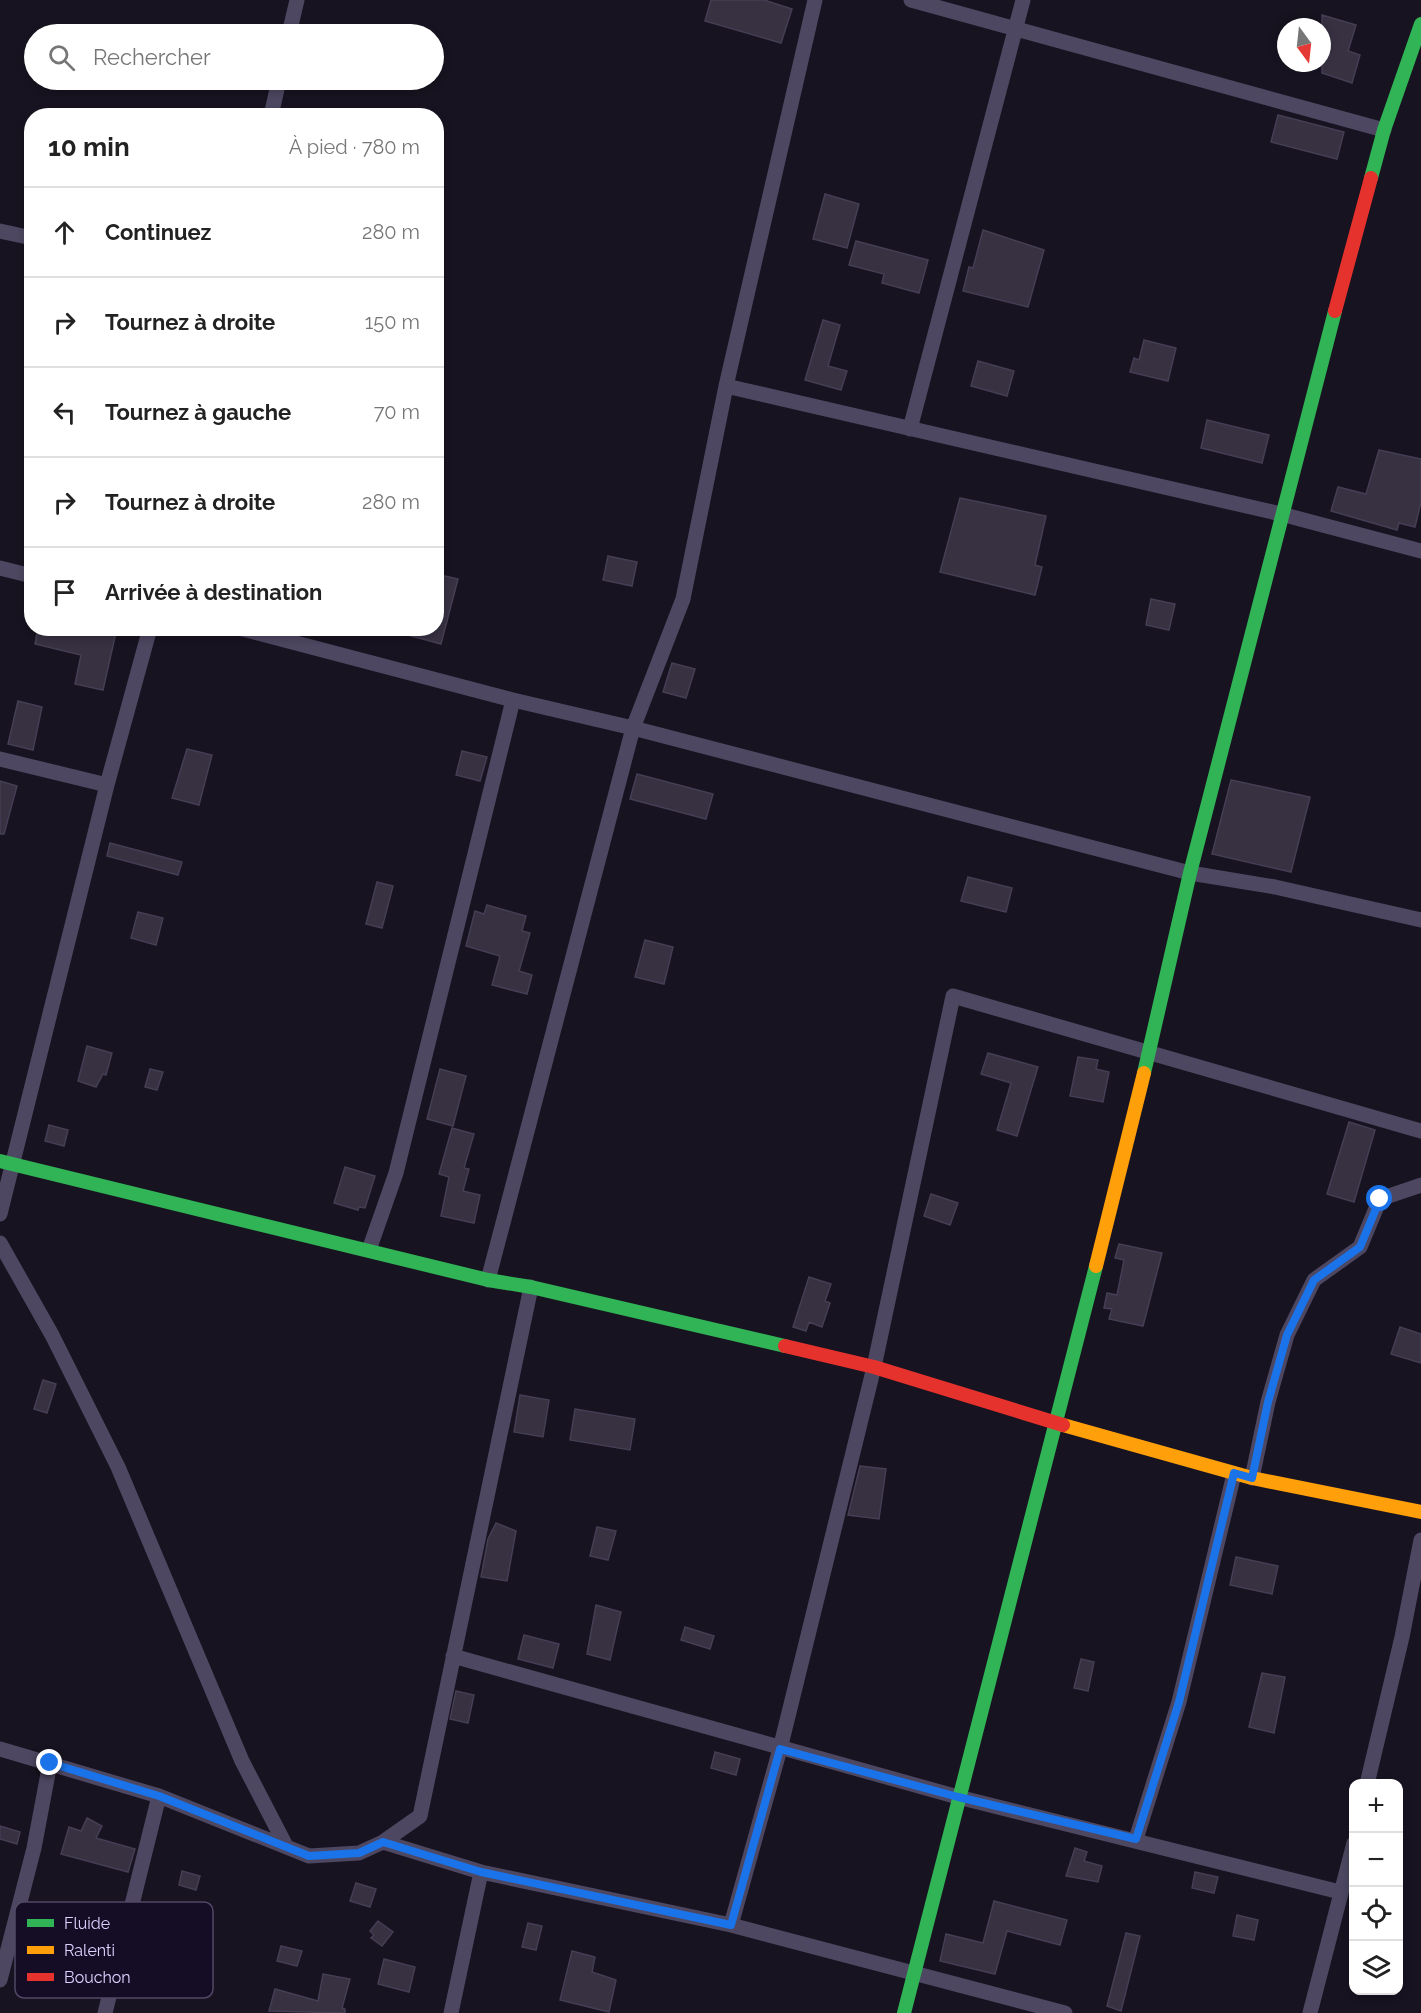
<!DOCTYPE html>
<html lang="fr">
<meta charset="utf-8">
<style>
:root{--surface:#fff;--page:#f2f2f2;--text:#222;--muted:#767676;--line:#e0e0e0}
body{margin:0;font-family:Raleway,sans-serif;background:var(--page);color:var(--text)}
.controls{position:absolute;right:18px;bottom:18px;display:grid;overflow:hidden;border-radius:12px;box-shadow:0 3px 9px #0003}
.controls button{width:54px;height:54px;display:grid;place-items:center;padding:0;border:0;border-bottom:2px solid var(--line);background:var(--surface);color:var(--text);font:30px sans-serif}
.compass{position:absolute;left:1277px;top:18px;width:54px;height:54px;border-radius:50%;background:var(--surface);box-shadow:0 3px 9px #0003;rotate:165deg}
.stop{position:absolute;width:18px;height:18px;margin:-14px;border:4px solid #1a73e8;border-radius:50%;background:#fff}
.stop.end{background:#1a73e8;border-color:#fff;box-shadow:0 2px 6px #0008}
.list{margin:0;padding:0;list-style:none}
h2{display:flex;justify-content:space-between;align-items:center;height:78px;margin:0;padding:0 24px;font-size:26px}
h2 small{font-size:20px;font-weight:400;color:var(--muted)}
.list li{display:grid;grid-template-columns:39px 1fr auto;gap:18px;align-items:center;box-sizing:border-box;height:90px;padding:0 24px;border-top:2px solid var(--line)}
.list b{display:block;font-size:22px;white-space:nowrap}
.list em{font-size:20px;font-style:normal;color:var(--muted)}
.icon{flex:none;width:33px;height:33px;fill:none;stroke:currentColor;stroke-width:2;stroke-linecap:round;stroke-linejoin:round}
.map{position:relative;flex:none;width:1421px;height:2013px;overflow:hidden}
.search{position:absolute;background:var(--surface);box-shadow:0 3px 9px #0003;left:24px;top:24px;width:420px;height:66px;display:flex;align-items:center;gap:15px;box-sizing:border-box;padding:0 21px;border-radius:33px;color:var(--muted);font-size:22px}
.panel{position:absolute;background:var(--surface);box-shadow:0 3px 9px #0003;left:24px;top:108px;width:420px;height:528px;border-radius:24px}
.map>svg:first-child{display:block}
</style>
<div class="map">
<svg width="1421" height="2013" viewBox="0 0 1421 2013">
<rect width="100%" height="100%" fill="#171320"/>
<path fill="#373142" stroke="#453e54" stroke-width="1.5" d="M711 0H764L792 9 781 43 705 21Z
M1322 15 1356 25 1348 51 1360 55 1352 83 1322 73Z
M1278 115 1344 132 1337 159 1271 142Z
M825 194 859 204 847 248 813 239Z
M983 230 1044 250 1028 307 963 291 969 267 973 268Z
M856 241 928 260 919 293 882 283 884 274 849 265Z
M823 320 840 325 828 366 847 371 841 390 805 380Z
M1144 340 1176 348 1168 381 1130 372 1134 358 1139 360Z
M978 361 1014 371 1007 396 971 386Z
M1207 420 1269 435 1262 463 1201 448Z
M1379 450 1421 459V502L1415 527 1399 523 1397 530 1331 511 1338 487 1366 494Z
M960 498 1046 516 1035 565 1042 567 1035 595 940 572Z
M608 556 637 562 632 586 603 580Z
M436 574 458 579 441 644 400 633V628H436Z
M1151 599 1175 604 1169 630 1146 625Z
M38 628H117L103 690 75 684 81 655 35 644Z
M672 663 695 669 686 698 663 692Z
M18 701 42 707 33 750 8 744Z
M187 749 212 755 199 805 172 798Z
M462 751 487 757 480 781 456 775Z
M637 774 713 794 706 819 630 799Z
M1231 780 1310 797 1291 872 1212 854Z
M0 781 17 786 4 834H0Z
M110 843 182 862 178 875 107 856Z
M968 877 1012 888 1006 912 961 901Z
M377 882 393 886 382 928 366 924Z
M487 905 526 916 522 931 530 933 519 971 532 975 527 994 492 985 500 956 466 946 475 911 484 914Z
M138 912 163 918 156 945 131 938Z
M645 940 673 947 664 984 635 977Z
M87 1046 112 1053 106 1075 103 1074 96 1087 78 1081Z
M988 1053 1038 1067 1017 1136 997 1130 1011 1083 981 1074Z
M1078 1057 1098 1060 1096 1069 1109 1072 1103 1102 1070 1096Z
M150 1069 163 1072 157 1090 145 1087Z
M440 1069 466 1076 453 1126 427 1119Z
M1349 1122 1375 1130 1354 1202 1327 1194Z
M49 1125 68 1130 64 1146 45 1141Z
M452 1128 474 1134 464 1168 469 1169 463 1191 480 1195 474 1223 441 1216 449 1177 439 1174Z
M345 1167 375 1176 365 1208 359 1207 358 1210 334 1203Z
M931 1194 958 1203 950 1225 924 1216Z
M1119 1244 1162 1253 1143 1326 1109 1319 1112 1309 1104 1308 1107 1293 1117 1295 1124 1260 1115 1258Z
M809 1277 831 1284 825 1301 830 1303 822 1327 809 1322 806 1331 793 1327Z
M1400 1327 1421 1334V1363L1391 1354Z
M43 1380 56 1384 47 1413 34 1409Z
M520 1395 549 1400 543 1437 514 1432Z
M575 1409 635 1419 630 1450 570 1440Z
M860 1466 886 1469 879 1519 848 1515Z
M496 1523 516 1531 507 1581 481 1577 488 1539Z
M597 1527 616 1531 608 1560 590 1556Z
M1236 1557 1278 1566 1272 1594 1230 1585Z
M596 1605 621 1612 610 1660 587 1654Z
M685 1627 714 1636 710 1649 681 1640Z
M524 1635 559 1644 553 1668 518 1659Z
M1081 1659 1094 1662 1088 1691 1074 1688Z
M1262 1673 1285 1677 1274 1733 1249 1727Z
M456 1691 474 1695 468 1723 450 1719Z
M715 1752 740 1759 736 1775 711 1768Z
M87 1818 102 1826 96 1838 135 1849 128 1872 61 1854 69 1827 81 1831Z
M0 1826 20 1832 17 1844 0 1839Z
M1075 1848 1087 1852 1084 1861 1102 1866 1098 1882 1066 1876Z
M182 1871 200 1876 196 1890 179 1885Z
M1195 1872 1218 1877 1214 1893 1192 1888Z
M356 1883 376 1889 370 1907 350 1901Z
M994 1901 1067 1920 1060 1945 1007 1931 995 1974 940 1961 946 1934 983 1943Z
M1237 1915 1258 1920 1254 1940 1233 1936Z
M378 1921 393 1932 382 1946 371 1938 374 1935 370 1931Z
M528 1923 542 1926 536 1950 522 1947Z
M1126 1933 1140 1936 1121 2011 1107 2006Z
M281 1946 302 1951 297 1966 277 1961Z
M572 1951 595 1957 592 1972 616 1980 609 2012 560 2000Z
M384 1959 415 1967 409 1992 378 1984Z
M323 1974 350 1979 342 2008 345 2009V2013L269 2011 275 1989 318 2001Z"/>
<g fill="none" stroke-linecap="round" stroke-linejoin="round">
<path stroke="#4d4761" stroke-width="15" d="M911 0 1384 130
M289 34 297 0
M271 116 279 80
M0 231 32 238
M726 386 1281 514 1421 551
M910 429 1023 0
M0 568 32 576
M239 628 513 700 633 728 1190 873 1275 887 1421 920
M0 759 107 785
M0 1214 107 785 150 628
M0 1243 52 1335 118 1467 242 1761 286 1846
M369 1250 396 1173 513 700
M488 1280 633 728 683 599 726 386 815 0
M1252 1478 1268 1402 1287 1335 1314 1280 1360 1247 1380 1199 1421 1185
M453 1656 958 1797 1340 1892
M0 1749 159 1796 309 1856 359 1853 383 1842 420 1816 531 1287
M1367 1784 1402 1637 1421 1540
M1136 1839 1179 1702 1234 1474
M383 1842 481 1872 731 1925 1065 2013
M731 1925 780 1749 874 1367 953 996 1421 1131
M0 1980 34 1848 50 1763
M105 2013 159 1796
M451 2013 481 1872
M1310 2013 1354 1843"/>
<path stroke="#30b455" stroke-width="14" d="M1371 178 1384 130 1421 24
M1144 1073 1190 873 1335 311
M0 1161 488 1280 531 1287 785 1346
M904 2013 1096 1266"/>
<path stroke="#ff9f0a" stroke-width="14" d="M1096 1266 1144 1073
M1063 1425 1252 1478 1421 1512"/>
<path stroke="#e5322d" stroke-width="14" d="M1335 311 1371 178
M785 1346 874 1367 1063 1425"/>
</g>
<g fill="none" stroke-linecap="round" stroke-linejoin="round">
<path stroke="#1a73e8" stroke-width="8" d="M50 1763 159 1796 309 1856 359 1853 383 1842 481 1872 731 1925 780 1749 958 1797 1136 1839 1179 1702 1234 1473 1252 1478 1268 1402 1287 1335 1314 1280 1360 1247 1380 1199"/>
</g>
<rect x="15" y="1902" width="198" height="96" rx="9" fill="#150d26" stroke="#514867" stroke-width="1.5"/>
<rect x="27" y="1919" width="27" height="8" fill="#30b455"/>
<rect x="27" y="1946" width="27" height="8" fill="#ff9f0a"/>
<rect x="27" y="1973" width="27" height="8" fill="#e5322d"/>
<g font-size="16" fill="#ded2ff">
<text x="64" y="1929">Fluide</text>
<text x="64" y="1956">Ralenti</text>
<text x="64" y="1983">Bouchon</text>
</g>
</svg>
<div class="controls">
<button>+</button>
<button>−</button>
<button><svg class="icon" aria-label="locate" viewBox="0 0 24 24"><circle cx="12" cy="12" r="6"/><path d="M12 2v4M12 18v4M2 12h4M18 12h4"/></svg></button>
<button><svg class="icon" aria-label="layers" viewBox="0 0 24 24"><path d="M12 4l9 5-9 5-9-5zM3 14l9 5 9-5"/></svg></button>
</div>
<svg class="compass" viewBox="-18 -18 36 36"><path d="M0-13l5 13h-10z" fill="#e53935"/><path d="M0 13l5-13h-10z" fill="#767676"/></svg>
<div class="stop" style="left:1380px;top:1199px"></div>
<div class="stop end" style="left:50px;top:1763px"></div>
<div class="search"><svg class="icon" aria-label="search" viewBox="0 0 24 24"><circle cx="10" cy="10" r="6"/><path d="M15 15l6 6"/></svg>Rechercher</div>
<section class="panel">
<h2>10 min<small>À pied · 780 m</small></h2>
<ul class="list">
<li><svg class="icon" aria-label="ahead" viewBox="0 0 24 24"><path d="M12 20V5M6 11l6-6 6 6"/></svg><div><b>Continuez</b></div><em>280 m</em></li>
<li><svg class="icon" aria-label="right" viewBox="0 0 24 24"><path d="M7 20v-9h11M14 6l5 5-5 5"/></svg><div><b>Tournez à droite</b></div><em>150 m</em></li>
<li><svg class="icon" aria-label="left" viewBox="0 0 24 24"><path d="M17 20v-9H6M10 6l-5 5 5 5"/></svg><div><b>Tournez à gauche</b></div><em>70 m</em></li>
<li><svg class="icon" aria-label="right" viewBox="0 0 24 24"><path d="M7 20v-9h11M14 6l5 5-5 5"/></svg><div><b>Tournez à droite</b></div><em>280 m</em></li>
<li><svg class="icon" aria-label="arrive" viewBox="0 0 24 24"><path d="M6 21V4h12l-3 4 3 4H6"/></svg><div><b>Arrivée à destination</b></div></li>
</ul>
</section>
</div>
